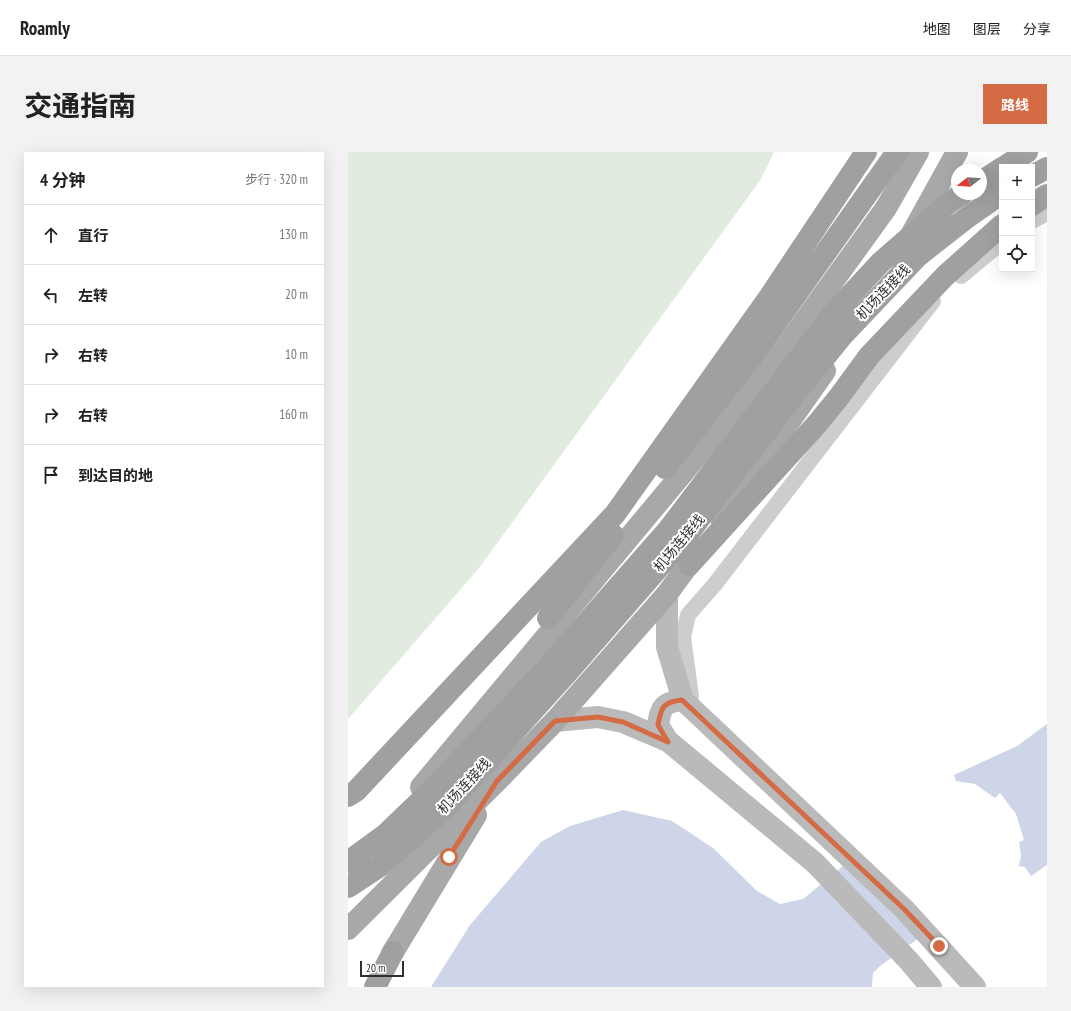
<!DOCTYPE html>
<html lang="zh">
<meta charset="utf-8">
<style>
:root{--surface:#fff;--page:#f2f2f2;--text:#222;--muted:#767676;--line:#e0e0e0;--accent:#d46b45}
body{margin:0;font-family:"PT Sans Narrow","Noto Sans SC",sans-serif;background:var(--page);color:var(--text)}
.controls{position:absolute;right:12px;top:12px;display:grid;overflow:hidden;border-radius:0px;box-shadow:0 4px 16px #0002}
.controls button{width:36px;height:36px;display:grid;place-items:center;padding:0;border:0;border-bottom:1px solid var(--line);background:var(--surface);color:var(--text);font:20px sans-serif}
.compass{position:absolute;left:603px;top:12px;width:36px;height:36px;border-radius:50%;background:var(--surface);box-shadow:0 4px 16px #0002;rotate:253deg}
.scale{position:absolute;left:12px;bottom:10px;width:44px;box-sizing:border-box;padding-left:4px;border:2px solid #303030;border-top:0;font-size:11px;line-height:14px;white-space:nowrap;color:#303030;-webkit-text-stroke:3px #fff;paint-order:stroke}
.stop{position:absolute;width:12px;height:12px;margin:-9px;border:3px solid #d46b45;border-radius:50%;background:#fff}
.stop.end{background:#d46b45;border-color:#fff;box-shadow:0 1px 4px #0008}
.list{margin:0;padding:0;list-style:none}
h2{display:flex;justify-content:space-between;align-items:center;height:52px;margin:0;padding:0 16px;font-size:17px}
h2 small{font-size:13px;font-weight:400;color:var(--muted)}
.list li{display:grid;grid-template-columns:26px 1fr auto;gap:12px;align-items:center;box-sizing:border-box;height:60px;padding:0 16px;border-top:1px solid var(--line)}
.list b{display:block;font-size:15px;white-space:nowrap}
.list em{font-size:13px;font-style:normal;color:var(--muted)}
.icon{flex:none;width:22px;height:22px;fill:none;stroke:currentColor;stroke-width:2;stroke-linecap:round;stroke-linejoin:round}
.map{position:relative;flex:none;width:699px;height:835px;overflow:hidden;border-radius:0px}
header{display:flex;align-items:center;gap:24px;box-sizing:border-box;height:56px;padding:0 20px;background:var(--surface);border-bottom:1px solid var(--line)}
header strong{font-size:19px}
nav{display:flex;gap:22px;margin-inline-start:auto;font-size:14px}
.intro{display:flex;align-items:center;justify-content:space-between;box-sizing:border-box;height:96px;padding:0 24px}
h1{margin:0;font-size:28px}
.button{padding:10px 18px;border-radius:0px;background:var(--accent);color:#fff;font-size:14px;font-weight:700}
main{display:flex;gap:24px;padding:0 24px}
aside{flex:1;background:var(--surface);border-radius:0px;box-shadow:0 4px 16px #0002}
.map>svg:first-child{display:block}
</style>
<header>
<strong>Roamly</strong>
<nav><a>地图</a><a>图层</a><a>分享</a></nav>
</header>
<div class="intro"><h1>交通指南</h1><a class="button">路线</a></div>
<main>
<aside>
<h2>4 分钟<small>步行 · 320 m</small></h2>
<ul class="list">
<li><svg class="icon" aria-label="ahead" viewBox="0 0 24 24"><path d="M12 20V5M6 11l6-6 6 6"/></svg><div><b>直行</b></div><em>130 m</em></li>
<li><svg class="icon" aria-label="left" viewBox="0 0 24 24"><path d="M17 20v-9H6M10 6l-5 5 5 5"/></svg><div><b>左转</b></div><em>20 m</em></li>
<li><svg class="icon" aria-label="right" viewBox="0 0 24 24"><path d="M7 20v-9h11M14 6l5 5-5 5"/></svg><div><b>右转</b></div><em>10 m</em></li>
<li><svg class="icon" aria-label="right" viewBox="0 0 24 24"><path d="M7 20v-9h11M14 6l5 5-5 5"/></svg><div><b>右转</b></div><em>160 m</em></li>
<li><svg class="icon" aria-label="arrive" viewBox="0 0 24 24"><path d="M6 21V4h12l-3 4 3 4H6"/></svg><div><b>到达目的地</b></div></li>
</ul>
</aside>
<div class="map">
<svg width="699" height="835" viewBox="0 0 699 835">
<rect width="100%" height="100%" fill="#fff"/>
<path fill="#e2ebdf" d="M0 0H426L413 27 132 415 0 567Z"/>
<path fill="#ced5e9" d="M699 572V713L683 724 677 715 671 714 673 704 671 690 676 688 668 662 652 641 647 646 627 632 608 629 606 623 669 594Z
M275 658 324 669 365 696 409 739 432 752 455 747 495 714 571 786 532 814 525 821 524 835H83L122 773 193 690 222 674Z"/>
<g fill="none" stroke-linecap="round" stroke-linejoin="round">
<path stroke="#cdcdcd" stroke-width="16" d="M684 69 699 61
M613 124 654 90
M343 544 335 485 340 463 367 432 585 149"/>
<path stroke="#bababa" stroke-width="22" d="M319 442V495L335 548 556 757 627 835
M207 569 250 565 275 570 320 589 467 711 561 809 583 835
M320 589 310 573C313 555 315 550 335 548"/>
<path stroke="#a8a8a8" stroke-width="22" d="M563 83 609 0
M373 367 477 219
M73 635 424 214 538 56 570 0
M0 777 149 629 207 569 319 442 352 397
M45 800 128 663"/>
<path stroke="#a0a0a0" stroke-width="22" d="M656 15 679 0
M684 24 699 16
M633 30 654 16
M684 53 699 43
M317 316 406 202 546 4 550 0
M341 413 469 272 491 245 521 204 597 124 654 73
M200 466 265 383
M0 644 8 639 267 362 422 144 518 0
M27 835 45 800"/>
<path stroke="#a0a0a0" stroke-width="22" d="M0 710 38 682 85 637 198 517 320 378 484 163 533 110 602 50 614 42
M0 735 32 714 98 655 219 521 339 383 446 243 494 184 570 104 617 67 654 41"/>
</g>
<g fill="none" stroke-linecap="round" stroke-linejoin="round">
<path stroke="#d46b45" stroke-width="5" d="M101 705 149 629 207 569 250 565 275 570 320 590 310 573C313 555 315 550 334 548L556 757 591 794"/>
</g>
<g text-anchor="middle" stroke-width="4" stroke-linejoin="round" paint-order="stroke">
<g font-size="14" fill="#303030" stroke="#fff">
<text transform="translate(535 140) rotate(-46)" y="5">机场连接线</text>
<text transform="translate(331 391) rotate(-50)" y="5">机场连接线</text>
<text transform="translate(116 634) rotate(-47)" y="5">机场连接线</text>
</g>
</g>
</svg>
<div class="controls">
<button>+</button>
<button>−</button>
<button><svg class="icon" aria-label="locate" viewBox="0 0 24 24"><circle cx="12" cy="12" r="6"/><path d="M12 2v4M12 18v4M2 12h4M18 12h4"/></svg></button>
</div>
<svg class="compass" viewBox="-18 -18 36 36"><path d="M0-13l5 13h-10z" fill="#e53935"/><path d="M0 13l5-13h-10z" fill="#767676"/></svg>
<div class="scale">20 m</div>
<div class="stop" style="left:101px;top:705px"></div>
<div class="stop end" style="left:591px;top:794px"></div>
</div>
</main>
